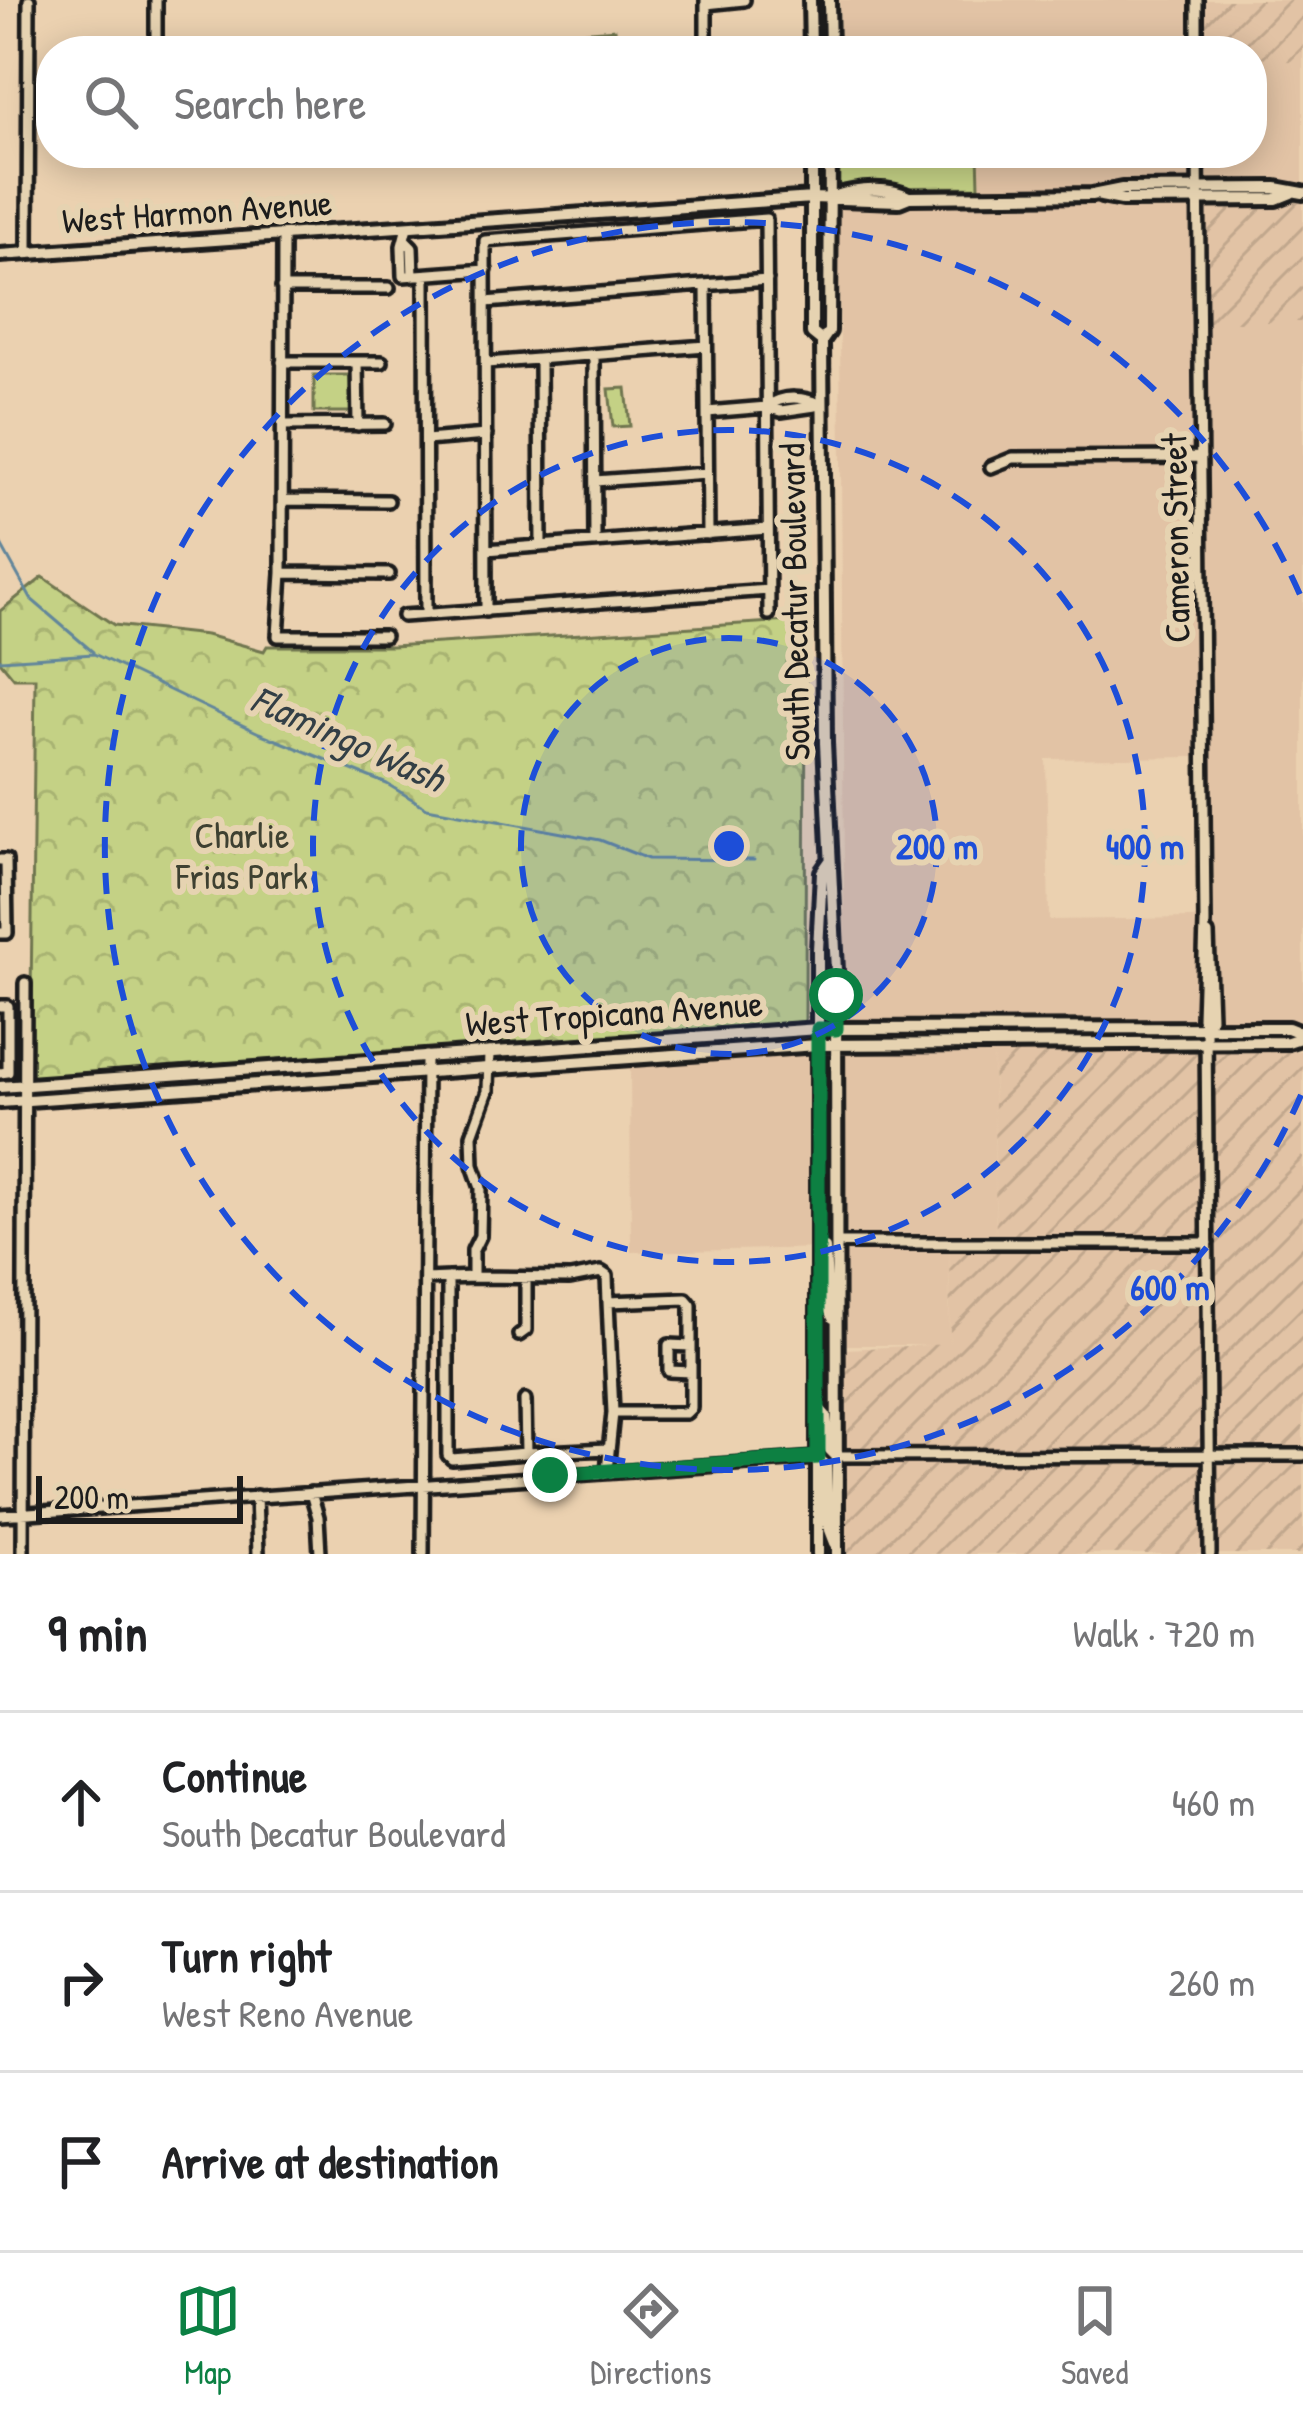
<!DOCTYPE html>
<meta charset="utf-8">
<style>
:root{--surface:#fff;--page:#f6f6f6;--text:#202124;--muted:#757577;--line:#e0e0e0;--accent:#0b8043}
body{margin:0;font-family:"Patrick Hand",sans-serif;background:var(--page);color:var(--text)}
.scale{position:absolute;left:36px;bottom:30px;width:207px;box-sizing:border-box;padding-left:12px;border:6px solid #1c1c1c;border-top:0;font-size:33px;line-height:42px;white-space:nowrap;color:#1c1c1c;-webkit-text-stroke:9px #e6d3b1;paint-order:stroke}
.stop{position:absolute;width:36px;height:36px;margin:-27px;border:9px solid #0b8043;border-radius:50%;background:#fff}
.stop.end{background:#0b8043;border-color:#fff;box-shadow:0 3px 12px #0008}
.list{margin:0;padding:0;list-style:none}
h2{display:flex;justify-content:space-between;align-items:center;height:156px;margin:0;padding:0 48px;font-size:51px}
h2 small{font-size:39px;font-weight:400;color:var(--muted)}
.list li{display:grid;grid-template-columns:78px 1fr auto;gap:36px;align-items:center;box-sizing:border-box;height:180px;padding:0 48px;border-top:3px solid var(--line)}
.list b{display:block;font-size:45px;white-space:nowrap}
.list p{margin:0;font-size:39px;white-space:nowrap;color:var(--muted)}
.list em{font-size:39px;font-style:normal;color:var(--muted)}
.icon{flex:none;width:66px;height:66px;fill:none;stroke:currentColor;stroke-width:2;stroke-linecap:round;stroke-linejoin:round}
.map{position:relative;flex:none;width:1303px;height:1554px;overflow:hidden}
.search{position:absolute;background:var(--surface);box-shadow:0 6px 30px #0003;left:36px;right:36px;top:36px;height:132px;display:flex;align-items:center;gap:30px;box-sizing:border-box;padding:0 42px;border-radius:48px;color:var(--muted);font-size:45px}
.sheet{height:696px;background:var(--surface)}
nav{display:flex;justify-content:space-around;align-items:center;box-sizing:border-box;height:168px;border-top:3px solid var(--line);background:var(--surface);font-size:33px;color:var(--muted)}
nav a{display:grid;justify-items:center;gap:6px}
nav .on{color:var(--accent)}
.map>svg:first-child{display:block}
</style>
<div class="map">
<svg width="1303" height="1554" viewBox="0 0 1303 1554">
<defs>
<pattern id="industrial-furrows" width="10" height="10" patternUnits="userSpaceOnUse" patternTransform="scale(3)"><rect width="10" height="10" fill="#e2c3a5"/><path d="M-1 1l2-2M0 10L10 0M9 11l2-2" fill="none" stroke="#c1a78d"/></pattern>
<pattern id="park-crowns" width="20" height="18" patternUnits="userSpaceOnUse" patternTransform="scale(3)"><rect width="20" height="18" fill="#c4d185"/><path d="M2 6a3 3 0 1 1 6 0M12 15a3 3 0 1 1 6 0" fill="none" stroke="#a8b372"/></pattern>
</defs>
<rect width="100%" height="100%" fill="#ebd1b0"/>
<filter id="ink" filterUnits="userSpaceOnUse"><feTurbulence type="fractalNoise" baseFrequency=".00833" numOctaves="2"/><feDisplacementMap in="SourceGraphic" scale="24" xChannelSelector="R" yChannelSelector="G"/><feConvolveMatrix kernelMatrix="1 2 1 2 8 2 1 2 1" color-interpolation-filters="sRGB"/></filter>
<g filter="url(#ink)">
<path fill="#e2c3a5" d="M840 0H1188V51H840Z
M1206 41H1244L1303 60V185L1207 186V153H1252V51H1206Z
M978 153H1189L1195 757 1046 759 1049 920 1196 918V1019L845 1021 839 188 978 187Z
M1208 322H1303V1020H1215Z
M630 1050 993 1051 996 1243H949L950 1345H830L829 1248 631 1252Z"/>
<path fill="url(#industrial-furrows)" d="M1197 0H1303V62L1268 60 1234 42 1197 41Z
M1207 202H1303V322H1208Z
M993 1051H1303V1554H846L845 1349 950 1344 949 1243H996Z"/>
<path fill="#c4d185" stroke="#707650" stroke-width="3" d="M839 153H978L979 187 839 188Z
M314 375H351V412H314Z
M626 388 630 426 613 427 609 389Z"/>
<path fill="url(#park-crowns)" stroke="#707650" stroke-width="3" d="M615 29 617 51H567L566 33Z
M43 577 114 625 206 635 264 651 267 646H392L806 620 805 1022 30 1077 35 678H14L0 661V611Z"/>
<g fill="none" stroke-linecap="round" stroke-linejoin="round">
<path stroke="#62869b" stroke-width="3" d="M0 543 31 599 93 652
M0 660 94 654 259 733 387 784 427 808 600 840 648 859 754 860"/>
<g stroke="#1c1c1c" stroke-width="18">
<path id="minor" d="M156 0V51
M706 0V51
M1197 0V51
M706 4 744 0
M1198 153 1205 923 1202 1018 1206 1028 1210 1554
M407 227 402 246 403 276 486 270
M283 236 282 573 278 636H384
M406 241 412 247 413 276
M28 253 29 0
M425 275 426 614
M706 285 708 534
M282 288H389
M486 302 767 280
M594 355 595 542
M540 359 541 546
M282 362H382
M357 362 358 425
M486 363 706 346
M767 407C783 394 805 397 822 405
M707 412 767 407 781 411 822 405
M283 425 385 424
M426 440 486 435
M991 467 1013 458 1201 457
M595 481 707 473
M283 500 388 501
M486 550 768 529
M282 573 389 574
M486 611 485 241 766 219 769 614
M403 616 769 590
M0 860H6L7 933H0
M0 1006H8V1072L0 1073
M1206 1028 1211 1018 1208 934
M837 1243H1208
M473 1277 570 1278 601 1272 607 1276 608 1302 686 1299 691 1305V1408L686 1413H613L608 1302
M448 1278V1455L452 1459 526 1453
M425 1279 473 1277V1250L480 1236 481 1188 473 1165 472 1135 488 1091 489 1052
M519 1335 526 1330V1279
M691 1372 669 1371V1345L691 1346
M525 1400 526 1453 607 1449
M837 1456 1303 1455
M607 1471 613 1413
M311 1493 318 1517 320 1554
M256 1496 258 1554
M0 1515 818 1458
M23 1554 25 983
M423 1554 426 1056"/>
</g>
<g stroke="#1c1c1c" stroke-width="20">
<path id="major" d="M810 0 811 51
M829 0 830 51
M812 153V333L822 341
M830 153 829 331 822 341 825 743 836 971 837 1554
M836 196C857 189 890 186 909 197
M1101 196 1122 200 1276 199 1291 193
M0 255 812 198 899 201 909 197 1092 195 1122 189 1276 188 1303 193
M0 1087 818 1029 1288 1028 1303 1034
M0 1102 818 1045 1288 1042 1303 1037
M825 1248 828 1308 833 1318
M818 1407 826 1416 829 1449 836 1456
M818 1458 826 1465 828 1525 835 1543
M818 1554V950L822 872 829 862"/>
</g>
<use href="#minor" stroke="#e6d3b1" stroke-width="9"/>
<use href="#major" stroke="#e6d3b1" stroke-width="10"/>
</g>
</g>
<g fill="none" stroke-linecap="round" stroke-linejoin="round" filter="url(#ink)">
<path stroke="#0b8043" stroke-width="15" d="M550 1475 818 1457V1029H836V995"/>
</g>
<circle cx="729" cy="846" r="208" fill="#1d4ed8" fill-opacity=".12"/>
<g fill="none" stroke="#1d4ed8" stroke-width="6" stroke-dasharray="21 15">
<circle cx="729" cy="846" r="208"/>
<circle cx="729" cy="846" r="416"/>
<path d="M1301 1095A624 624 0 1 1 1301 597"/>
</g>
<g text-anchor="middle" stroke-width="12" stroke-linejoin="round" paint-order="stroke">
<g font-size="36" fill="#1c1c1c" stroke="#e6d3b1">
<text transform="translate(197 211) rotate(-4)" y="13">West Harmon Avenue</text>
<text transform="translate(1175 538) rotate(-91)" y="13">Cameron Street</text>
<text transform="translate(794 602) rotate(-91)" y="13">South Decatur Boulevard</text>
<text transform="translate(614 1013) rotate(-4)" y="13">West Tropicana Avenue</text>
</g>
<g font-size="36" fill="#3e4031" stroke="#e6d3b1">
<text x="242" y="848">Charlie<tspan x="242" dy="41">Frias Park</tspan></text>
</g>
<g font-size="39" font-style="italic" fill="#333f46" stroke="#e6d3b1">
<text transform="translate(348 738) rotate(24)" y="14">Flamingo Wash</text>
</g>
</g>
<circle cx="729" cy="846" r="18" fill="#1d4ed8" stroke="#e6d3b1" stroke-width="6"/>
<g font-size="36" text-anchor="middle" font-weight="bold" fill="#1d4ed8" stroke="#e6d3b1" stroke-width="12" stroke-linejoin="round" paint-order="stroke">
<text x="937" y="859">200 m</text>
<text x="1145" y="859">400 m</text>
<text x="1170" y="1300">600 m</text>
</g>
</svg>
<div class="scale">200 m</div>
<div class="stop" style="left:836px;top:995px"></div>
<div class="stop end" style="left:550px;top:1475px"></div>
<div class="search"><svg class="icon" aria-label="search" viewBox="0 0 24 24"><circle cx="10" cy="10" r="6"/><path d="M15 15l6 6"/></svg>Search here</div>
</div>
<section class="sheet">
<h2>9 min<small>Walk · 720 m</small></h2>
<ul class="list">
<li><svg class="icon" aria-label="ahead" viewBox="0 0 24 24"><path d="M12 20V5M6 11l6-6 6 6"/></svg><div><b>Continue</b><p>South Decatur Boulevard</p></div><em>460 m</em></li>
<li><svg class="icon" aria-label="right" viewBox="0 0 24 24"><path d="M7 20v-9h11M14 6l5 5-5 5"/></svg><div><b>Turn right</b><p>West Reno Avenue</p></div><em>260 m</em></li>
<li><svg class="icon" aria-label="arrive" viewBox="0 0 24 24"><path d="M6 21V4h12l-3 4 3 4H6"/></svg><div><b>Arrive at destination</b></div></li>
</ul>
</section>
<nav>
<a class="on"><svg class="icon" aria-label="map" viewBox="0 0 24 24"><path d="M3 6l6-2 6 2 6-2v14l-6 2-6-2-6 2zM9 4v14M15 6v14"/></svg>Map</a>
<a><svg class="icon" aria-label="directions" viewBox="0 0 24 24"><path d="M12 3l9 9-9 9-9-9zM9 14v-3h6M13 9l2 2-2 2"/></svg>Directions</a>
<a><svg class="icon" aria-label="saved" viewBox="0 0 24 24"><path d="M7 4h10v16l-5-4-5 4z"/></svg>Saved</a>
</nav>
